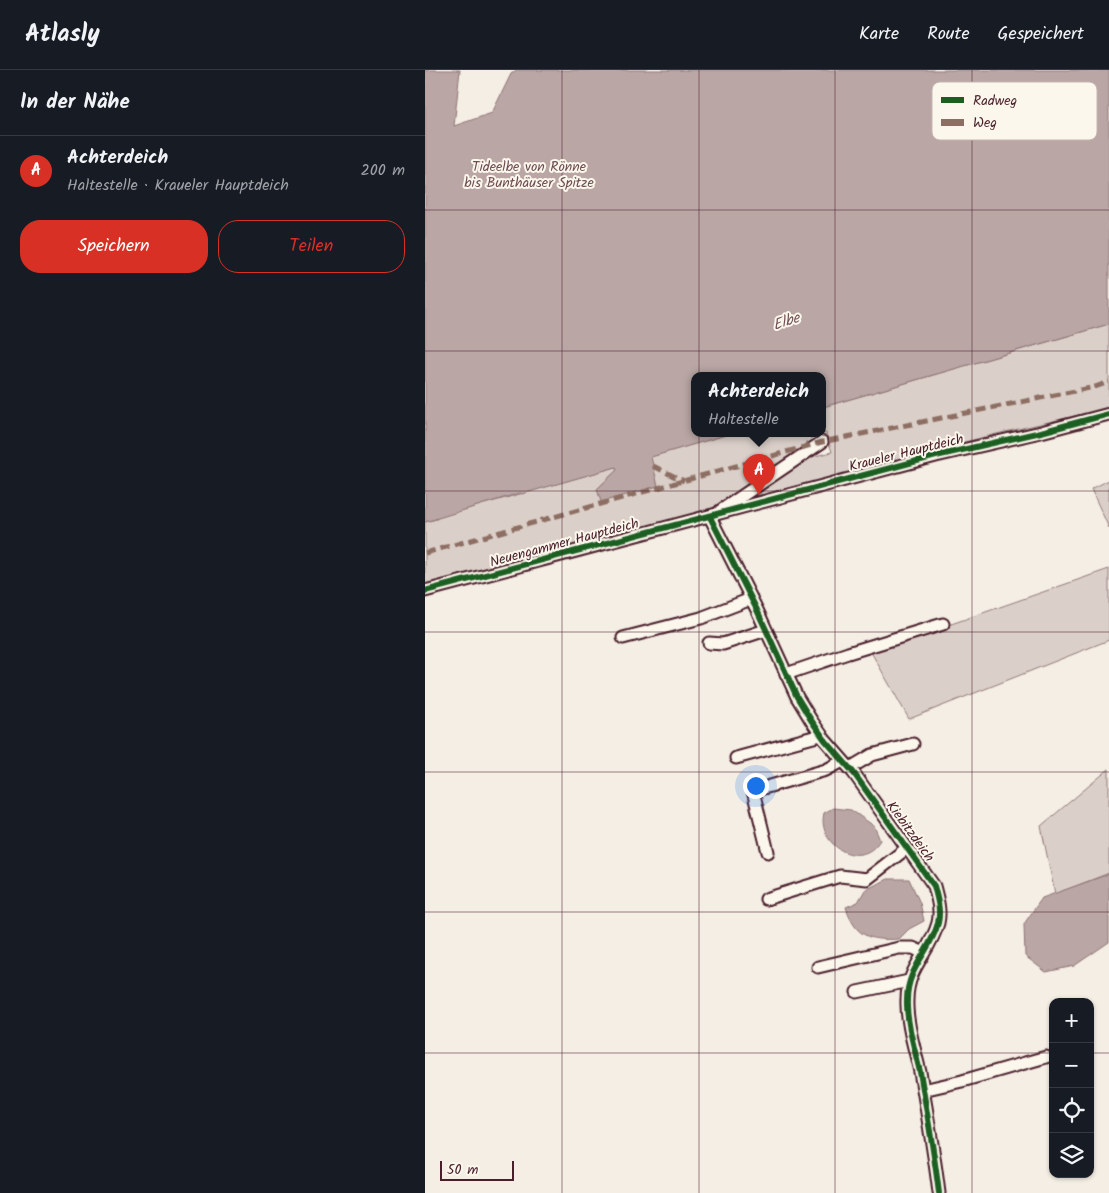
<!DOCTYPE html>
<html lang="de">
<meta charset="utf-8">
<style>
:root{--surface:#171b24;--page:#20242c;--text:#f1f3f6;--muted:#9ea1a6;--line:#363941;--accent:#d93025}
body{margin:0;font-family:Kalam,sans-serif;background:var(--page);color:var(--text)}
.controls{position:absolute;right:15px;bottom:15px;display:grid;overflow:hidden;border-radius:10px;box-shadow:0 1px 4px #0004}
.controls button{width:45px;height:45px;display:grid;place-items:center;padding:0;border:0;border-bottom:1px solid var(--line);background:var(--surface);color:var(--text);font:25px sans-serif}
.scale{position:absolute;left:15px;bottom:12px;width:74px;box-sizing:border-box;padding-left:5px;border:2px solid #4a1f2b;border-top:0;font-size:14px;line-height:18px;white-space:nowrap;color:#4a1f2b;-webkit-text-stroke:4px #fbf7ec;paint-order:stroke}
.you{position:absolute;left:330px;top:715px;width:18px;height:18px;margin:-12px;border:4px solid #fff;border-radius:50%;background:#1a73e8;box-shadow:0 0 0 8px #1a73e833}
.badge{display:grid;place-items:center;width:32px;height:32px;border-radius:50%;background:var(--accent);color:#fff;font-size:16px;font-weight:700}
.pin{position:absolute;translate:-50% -41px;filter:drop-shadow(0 1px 2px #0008)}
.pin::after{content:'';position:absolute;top:26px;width:18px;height:15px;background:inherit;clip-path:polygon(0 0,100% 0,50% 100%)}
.popup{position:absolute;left:266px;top:302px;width:135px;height:65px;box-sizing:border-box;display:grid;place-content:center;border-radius:10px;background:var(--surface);filter:drop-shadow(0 1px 4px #0005);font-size:16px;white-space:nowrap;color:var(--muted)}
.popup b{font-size:19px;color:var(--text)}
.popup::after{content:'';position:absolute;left:50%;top:100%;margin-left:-10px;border:10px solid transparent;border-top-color:var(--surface)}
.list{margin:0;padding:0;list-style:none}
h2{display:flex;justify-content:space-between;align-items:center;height:65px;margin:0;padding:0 20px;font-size:21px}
h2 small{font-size:16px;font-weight:400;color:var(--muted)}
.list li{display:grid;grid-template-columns:32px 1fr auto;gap:15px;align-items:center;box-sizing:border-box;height:70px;padding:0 20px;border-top:1px solid var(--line)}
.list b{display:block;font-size:19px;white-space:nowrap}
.list p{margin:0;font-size:16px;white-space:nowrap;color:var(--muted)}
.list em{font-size:16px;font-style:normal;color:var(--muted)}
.actions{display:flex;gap:10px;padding:15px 20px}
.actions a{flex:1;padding:11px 0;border:1px solid var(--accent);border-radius:20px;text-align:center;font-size:18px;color:var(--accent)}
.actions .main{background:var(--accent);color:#fff}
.icon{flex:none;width:28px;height:28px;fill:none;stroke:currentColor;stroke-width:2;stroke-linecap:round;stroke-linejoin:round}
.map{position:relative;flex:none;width:684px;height:1123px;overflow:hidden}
header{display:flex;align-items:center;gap:30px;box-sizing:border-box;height:70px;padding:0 25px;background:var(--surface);border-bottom:1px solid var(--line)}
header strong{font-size:24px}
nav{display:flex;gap:28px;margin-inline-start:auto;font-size:18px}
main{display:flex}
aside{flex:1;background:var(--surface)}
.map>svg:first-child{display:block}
</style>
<header>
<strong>Atlasly</strong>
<nav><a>Karte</a><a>Route</a><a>Gespeichert</a></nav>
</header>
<main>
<aside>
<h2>In der Nähe<small></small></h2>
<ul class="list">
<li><span class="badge">A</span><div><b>Achterdeich</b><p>Haltestelle · Kraueler Hauptdeich</p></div><em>200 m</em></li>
</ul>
<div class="actions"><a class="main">Speichern</a><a>Teilen</a></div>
</aside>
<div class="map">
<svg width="684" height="1123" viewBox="0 0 684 1123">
<rect width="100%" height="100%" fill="#f4eee4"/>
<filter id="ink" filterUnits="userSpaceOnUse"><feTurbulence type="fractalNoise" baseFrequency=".02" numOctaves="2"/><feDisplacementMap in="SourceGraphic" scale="10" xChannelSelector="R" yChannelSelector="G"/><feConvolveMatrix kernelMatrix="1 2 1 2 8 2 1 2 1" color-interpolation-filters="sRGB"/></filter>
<g filter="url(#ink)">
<path fill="#dbd0c9" stroke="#92787a" d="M684 254V338L563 366 310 432 382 388 407 382 401 363 386 368 374 380 367 382 368 385 378 383 289 438 0 515V452L12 449 13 447 191 397 192 399 191 401 172 419 233 416 225 387 304 364H398V337Z
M684 410V458L666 419Z
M684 499V570L484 649 446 582Z
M684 699V803L630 824 616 756Z"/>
<path fill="#baa7a5" stroke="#8d7174" d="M0 0H35L29 56 67 43 86 4 91 0H684V254L398 337V306H270V364H304L226 387 233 416 176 432 172 419 191 401 192 399 191 397 97 424 95 423 0 452Z
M408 738 426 740 449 756 455 770C436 802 391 775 399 743Z
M684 804V872L649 896 621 902 600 886 599 854 617 828Z
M463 809H484L495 833 499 851 484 859 474 869C445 871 430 867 421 837L433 832 440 820Z"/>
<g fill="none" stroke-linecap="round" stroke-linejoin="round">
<g stroke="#4a1f2b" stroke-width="15">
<path id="minor" d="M295 441 397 372
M285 447 332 540 372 627 386 650 400 670 428 702 509 816C512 828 516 840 513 853 505 883 482 897 482 930 481 952 490 980 495 1002 502 1042 509 1082 514 1123
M0 521 511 386 616 362 684 344
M198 568 276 548 326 529
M284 573 298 574 341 560
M361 604 423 583 518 554
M311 688 396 665
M425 698 447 685 488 674
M343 782 328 721 401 700 418 691
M341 829 415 806 442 809 482 778
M393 897 474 878H488L499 883
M432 922 484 911
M498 1020 537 1011 621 987"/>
</g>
<use href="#minor" stroke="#fbf7ec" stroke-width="11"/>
<path stroke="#8d6e63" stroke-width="5" stroke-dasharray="10 5" stroke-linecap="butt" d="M228 396 259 411
M0 483 397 372 670 317 684 312"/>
<g stroke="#fbf7ec" stroke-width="9">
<path id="cycleway" d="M285 447 332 540 372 627 386 650 400 670 428 702 509 816C512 828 516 840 513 853 505 883 482 897 482 930 481 952 490 980 495 1002 502 1042 509 1082 514 1123
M0 521 511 386 616 362 684 344"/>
</g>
<use href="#cycleway" stroke="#1b5e20" stroke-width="6"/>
</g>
</g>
<path fill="none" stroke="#4a1f2b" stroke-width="1" stroke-opacity="0.55" d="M137 0V1123M274 0V1123M410 0V1123M547 0V1123M0 140H684M0 281H684M0 421H684M0 562H684M0 702H684M0 842H684M0 983H628M665 983H684"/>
<g text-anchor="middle" stroke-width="4" stroke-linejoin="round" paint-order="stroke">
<g font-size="14" fill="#6e4b52" stroke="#fbf7ec">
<text x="104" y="101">Tideelbe von Rönne<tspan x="104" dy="16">bis Bunthäuser Spitze</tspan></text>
</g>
<g font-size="14" fill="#4a1f2b" stroke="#fbf7ec">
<text transform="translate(481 382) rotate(-14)" y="5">Kraueler Hauptdeich</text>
<text transform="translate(139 472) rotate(-15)" y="5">Neuengammer Hauptdeich</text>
<text transform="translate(486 761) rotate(54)" y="5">Kiebitzdeich</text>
</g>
<g font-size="15" font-style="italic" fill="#714f56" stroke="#fbf7ec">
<text transform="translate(361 251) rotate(-18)" y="5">Elbe</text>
</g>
</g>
<rect x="507" y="12" width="165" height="58" rx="8" fill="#fbf7ec" stroke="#c6b6b2" stroke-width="1"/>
<rect x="516" y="27" width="23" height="6" fill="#1b5e20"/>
<rect x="516" y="49" width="23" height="7" fill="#8d6e63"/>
<g font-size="14" fill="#4a1f2b">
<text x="548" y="35">Radweg</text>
<text x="548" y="57">Weg</text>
</g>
</svg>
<div class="controls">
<button>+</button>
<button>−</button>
<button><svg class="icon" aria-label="locate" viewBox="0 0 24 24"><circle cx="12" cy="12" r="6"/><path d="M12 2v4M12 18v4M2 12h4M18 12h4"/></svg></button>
<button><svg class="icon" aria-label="layers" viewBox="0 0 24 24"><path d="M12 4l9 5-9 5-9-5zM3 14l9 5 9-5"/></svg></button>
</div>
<div class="scale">50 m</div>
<div class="you"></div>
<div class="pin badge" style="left:334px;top:425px">A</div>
<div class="popup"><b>Achterdeich</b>Haltestelle</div>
</div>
</main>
